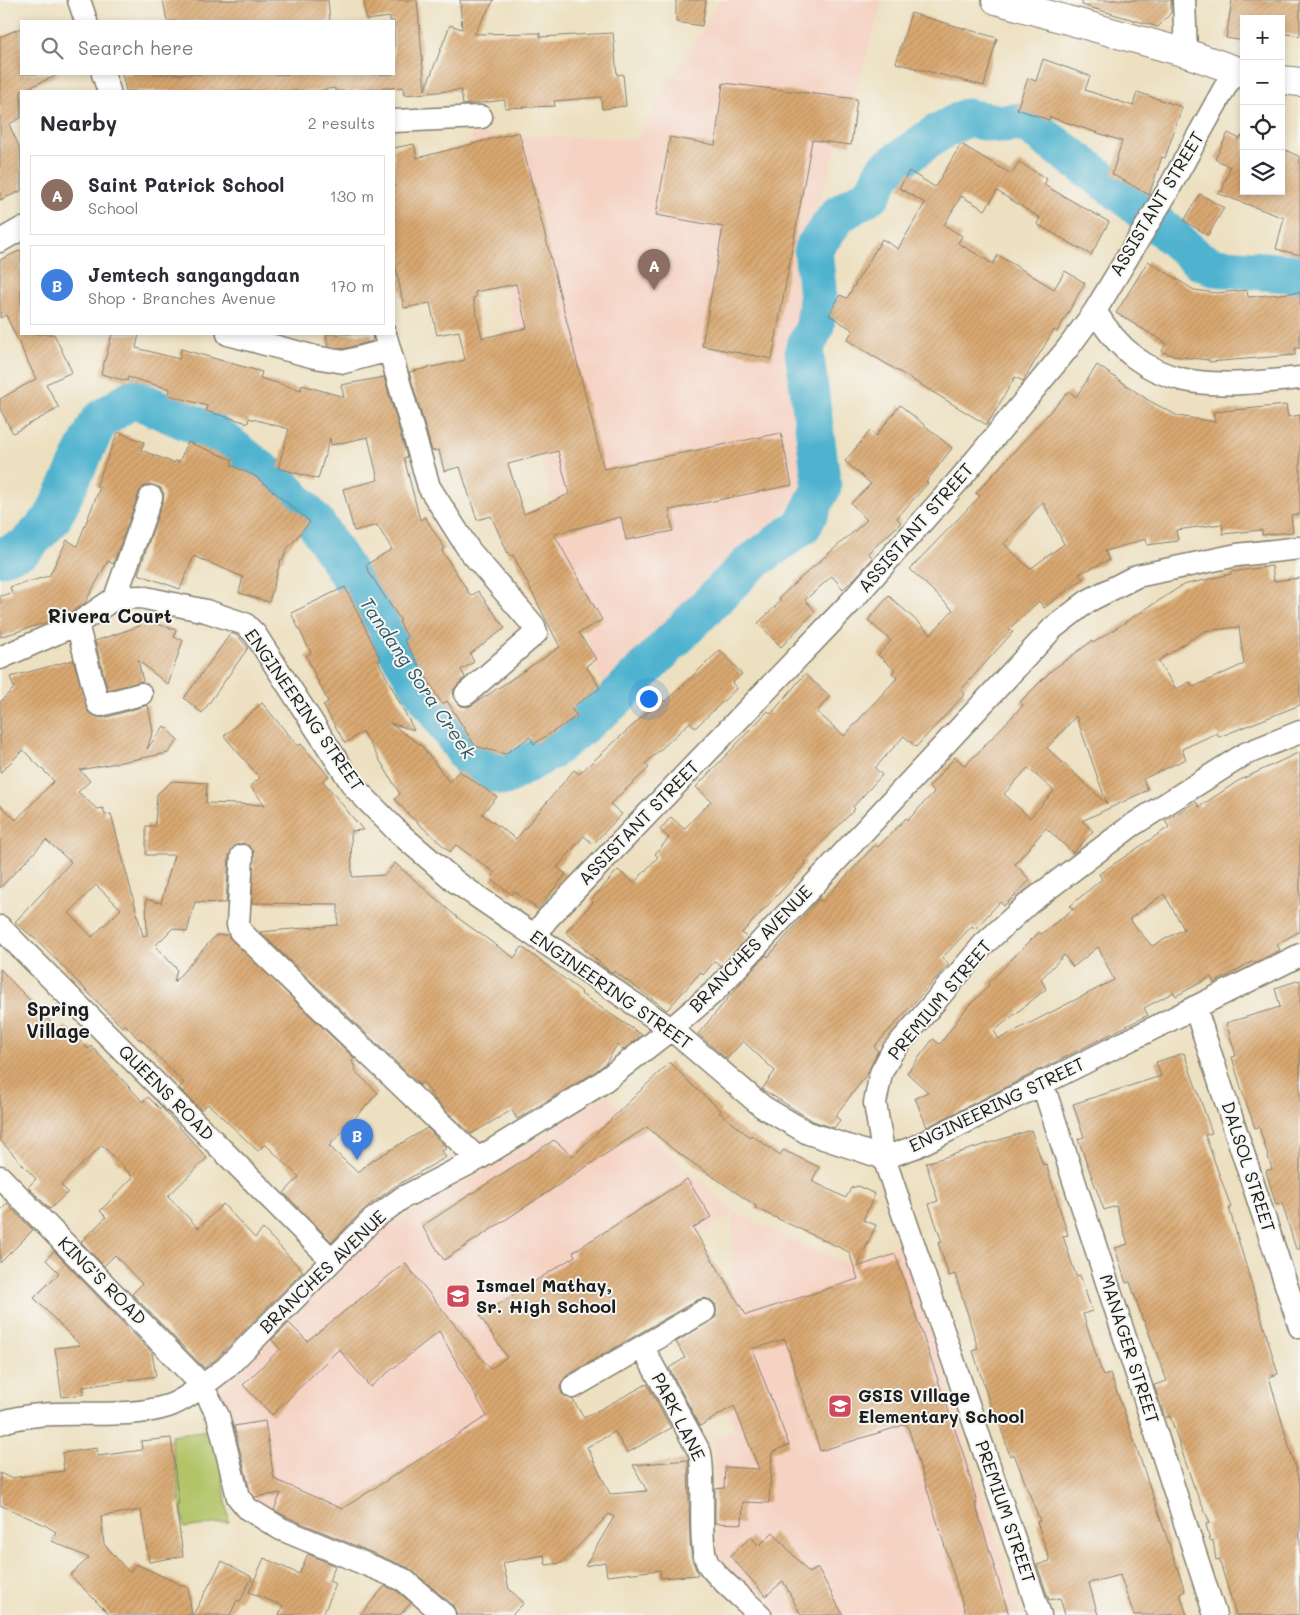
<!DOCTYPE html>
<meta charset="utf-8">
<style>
:root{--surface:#fff;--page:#f7f7f7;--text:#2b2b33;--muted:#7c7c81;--line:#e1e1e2;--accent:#d1495b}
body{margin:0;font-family:Mali,sans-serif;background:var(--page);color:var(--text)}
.controls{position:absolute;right:15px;top:15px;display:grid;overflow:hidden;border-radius:0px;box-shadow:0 2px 8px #0003}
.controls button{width:45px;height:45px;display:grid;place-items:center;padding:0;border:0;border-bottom:1px solid var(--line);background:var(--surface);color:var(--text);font:25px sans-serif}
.you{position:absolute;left:648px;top:698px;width:18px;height:18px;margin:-12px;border:4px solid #fff;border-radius:50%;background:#1a73e8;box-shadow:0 0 0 8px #1a73e833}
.badge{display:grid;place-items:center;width:32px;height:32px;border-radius:50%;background:var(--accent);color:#fff;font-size:16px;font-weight:700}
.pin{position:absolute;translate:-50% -41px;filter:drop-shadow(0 1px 2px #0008)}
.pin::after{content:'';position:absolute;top:26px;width:18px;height:15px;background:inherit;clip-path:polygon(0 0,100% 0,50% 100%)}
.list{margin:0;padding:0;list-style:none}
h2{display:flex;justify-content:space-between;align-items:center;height:65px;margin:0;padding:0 20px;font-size:21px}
h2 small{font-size:16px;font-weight:400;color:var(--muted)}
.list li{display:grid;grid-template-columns:32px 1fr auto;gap:15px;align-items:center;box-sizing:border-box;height:80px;margin:0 10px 10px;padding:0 10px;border:1px solid var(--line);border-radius:0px}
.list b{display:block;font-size:19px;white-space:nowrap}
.list p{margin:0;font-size:16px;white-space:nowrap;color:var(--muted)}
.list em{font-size:16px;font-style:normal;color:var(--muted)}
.icon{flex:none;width:28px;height:28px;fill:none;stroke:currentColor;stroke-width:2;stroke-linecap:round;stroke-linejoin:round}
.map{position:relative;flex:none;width:1300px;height:1615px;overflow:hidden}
.search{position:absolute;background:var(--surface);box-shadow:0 2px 8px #0003;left:20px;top:20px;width:375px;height:55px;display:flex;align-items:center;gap:12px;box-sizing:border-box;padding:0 18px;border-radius:0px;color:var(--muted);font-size:19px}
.panel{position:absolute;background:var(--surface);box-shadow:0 2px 8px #0003;left:20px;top:90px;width:375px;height:245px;border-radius:0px}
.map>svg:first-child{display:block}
</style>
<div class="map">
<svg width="1300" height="1615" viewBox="0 0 1300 1615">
<defs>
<pattern id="building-hatch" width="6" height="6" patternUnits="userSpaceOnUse" patternTransform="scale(1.25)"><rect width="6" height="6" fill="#d9a871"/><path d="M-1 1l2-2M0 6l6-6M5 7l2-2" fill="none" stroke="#ba9061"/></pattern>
</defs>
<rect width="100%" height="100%" fill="#f6f6f2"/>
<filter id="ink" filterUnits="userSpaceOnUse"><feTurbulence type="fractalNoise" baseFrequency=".02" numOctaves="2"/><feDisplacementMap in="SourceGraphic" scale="10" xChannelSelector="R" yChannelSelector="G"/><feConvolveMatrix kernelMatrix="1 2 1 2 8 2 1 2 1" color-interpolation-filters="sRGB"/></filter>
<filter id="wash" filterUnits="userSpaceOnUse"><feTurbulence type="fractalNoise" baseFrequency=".0096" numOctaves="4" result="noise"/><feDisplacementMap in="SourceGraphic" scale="20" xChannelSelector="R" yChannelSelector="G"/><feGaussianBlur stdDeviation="1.12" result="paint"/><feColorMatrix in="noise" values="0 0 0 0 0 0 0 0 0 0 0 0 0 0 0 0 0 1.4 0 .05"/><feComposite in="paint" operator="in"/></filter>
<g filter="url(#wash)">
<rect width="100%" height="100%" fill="#ede0c0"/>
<path fill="#f5d2c2" d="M720 0H883L851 107 810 227 794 354 807 482 773 525 724 562 603 689 566 571 487 198 470 134 636 139Z
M605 1094 733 1212 847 1264 902 1242 1021 1615H769L717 1554 714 1437 735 1431 716 1380 733 1312V1213L503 1358 569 1476 412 1572 365 1510 341 1563 236 1499 221 1392 377 1234 493 1166Z"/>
<path fill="#b3c467" stroke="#687042" d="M216 1429 229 1522 184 1528 171 1435Z"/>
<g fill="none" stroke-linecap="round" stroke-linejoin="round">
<path stroke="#50b3cf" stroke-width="39" d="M0 557 24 548 52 519 99 421 133 398 212 432 282 486 315 522 425 694 474 765 505 776 550 751 612 702 747 566 803 525 822 487 804 350 815 326 818 298 813 249 838 215 873 193 884 171 939 132 966 118 1002 124 1024 122 1124 195 1199 260 1214 267 1300 274"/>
</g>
<g id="blocks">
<path fill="url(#building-hatch)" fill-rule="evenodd" d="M163 0H328L330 21H167Z
M364 0H417L425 90 450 25 462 29 460 0H494L474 34 540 33V37L613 33 617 75 623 74 626 106 602 109 601 97 554 101 555 106 505 108V100L463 105 461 90 404 95 403 87 350 91H335V88L315 91H126L122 74H394V21H390V17L366 20Z
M676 0H706L702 26 676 22Z
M1082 0H1171V13L1158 27 1082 5Z
M1232 0H1300V36L1281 33V19H1244V41L1226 38Z
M911 13 997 38 984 86 896 63Z
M21 28V74H60L21 91V118L9 124 21 151V191L0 200V37Z
M1043 59 1090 76 1085 90 1133 106 1137 92 1182 107 1165 158 1162 157 1149 195 1112 174 1122 141 1050 117 1049 120 1017 109 1028 78 1036 81Z
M723 83 857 99 851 145 812 140 772 359 702 346 723 227 656 215 670 137 715 145Z
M519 132 604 469 781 433 792 485 669 510 673 531 626 540 621 517 554 534 602 620 579 633 596 659 586 666 600 688 571 708 577 716 534 744 530 737 505 754 475 746 447 701 442 704 404 640 408 638 399 622 401 621 370 574 366 565 392 549 377 525 354 531 343 489 378 480 368 437 331 445 330 438 318 479 278 468 289 429 249 418 248 423 206 411 207 406 169 395 170 389 128 377 127 381 101 374 112 334H139L136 348 179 359 181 349 262 372 260 378 301 390 302 385 344 397 341 385 384 377 407 457 404 458 420 520 425 517 445 549 442 551 471 596 478 591 505 628 470 654 474 662 461 670 465 677 454 689 453 697 461 706 468 707 474 704 560 647 513 555 509 556 491 516 477 520 460 467 444 471 439 450 432 451 409 372 465 360 459 331 437 335 430 303 404 308 396 268 394 269V148L414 144 417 158ZM516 284 527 328 482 338 473 298 476 297 475 292ZM558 451 569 494 524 514 508 464Z
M1228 133 1240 139 1241 136H1244V191H1281V148L1300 157V255L1276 249 1284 218 1217 193 1222 191 1230 167 1215 159Z
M961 144 1011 174 1019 162 1047 179 1044 185 1109 222 1091 255 1037 224 1040 218 997 191 985 210 961 196 944 225 962 236 958 243 993 264 998 255 1054 289 1065 271 1085 283 1057 332 1054 330 1023 381 1015 377 987 425 847 340 853 330 829 315 840 295 847 298 882 239 898 249 925 203 899 188 909 171 935 187Z
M1200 194 1224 208 1208 235 1184 221Z
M21 250V334H54L72 372 46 384 59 408 13 433 0 409V399L36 379 6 315 0 318V260Z
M1148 261 1194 290 1217 293 1247 290 1248 297 1300 292V348H1295V355L1209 362V360L1180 357 1162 352 1166 343 1116 313Z
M326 334H372L373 341 343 349 328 346Z
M1097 365 1148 400 1178 416 1215 422 1213 412 1286 405 1288 417 1300 415V514L1291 515 1293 532 1262 535V530L1223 534 1222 524 1176 530 1178 541 1147 545 1146 539 1105 551 1109 560 1079 574 1083 579 1044 608 1039 601 1009 629 1013 632 961 690 965 694 916 747 904 736 875 768 882 775 853 807 855 809 804 861 806 864 742 933 747 938 721 966 715 961 703 975 701 972 667 1010 614 971 613 973 608 970 566 932 593 902 591 900 618 870 634 883 658 857 655 854 669 838 660 830 671 817 684 829 711 801 696 787 768 711 771 714 805 674 830 696 817 712 844 736 897 678 892 673 895 670 878 655 891 641 868 620 889 596 931 634 953 610 910 569 980 496 976 493 1069 391 1076 397ZM1043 502 1064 544 1030 569 1004 544Z
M900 405 952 448 926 482 928 483 897 518 901 523 868 553 873 558 853 580 843 589 832 576 805 600 815 611 781 647 758 623 781 601 779 598 804 575 867 520 851 503 871 484 845 461 870 431 876 436Z
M118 432 144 442 141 450 174 463 175 461 179 462 188 442 233 460 231 465 255 476 310 522 286 550 283 560 281 559 269 602 239 593 243 577 194 556 180 589 138 574 163 501 164 494 161 488 149 484 143 487 139 493 113 564 108 561 85 603 71 612 48 622 0 637V596L12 593 10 587 49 576 67 540 77 546 100 487 96 486Z
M1272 566 1274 581 1300 578V705L1219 737 1217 733 1182 749 1186 759 1143 779 1148 790 1082 821 1093 831 1073 853 1046 828 1015 864 1030 880 1004 906 1000 902 975 929 972 926 942 958 949 964 874 1047 878 1050 868 1073 835 1116 840 1120 834 1128 813 1121 762 1089 775 1071 743 1041 727 1059 698 1034 740 984 766 955 768 957 819 899 822 902 875 845 878 847 906 818 908 820 934 792 929 787 955 757 965 766 1023 705 1020 702 1051 671 1092 641 1093 643 1183 585 1231 574V572ZM1239 627 1244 664 1193 687 1190 682 1176 689 1158 661 1204 631ZM1076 716 1107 804 1047 748ZM1028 768 1054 791 1030 818 1004 794Z
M345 587 381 660 378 661 414 730 390 723 422 746 449 782 459 771 497 797 482 814 516 839 574 770 579 774 662 699 665 702 720 650 742 674 732 683 737 688 695 728 690 722 645 764 649 768 610 804 622 814 593 844 584 836 557 867 566 874 538 909 514 891 512 895 491 879 495 873 456 845 450 852 408 814 395 799 400 794 363 732 345 743 323 705 328 702 306 656 311 653 291 613Z
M141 619 176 630 174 637 183 640 168 685 138 660 143 681 108 690 95 641 140 626Z
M231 633 238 636 248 648 202 713 184 698Z
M73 660 89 713 97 717 104 718 148 705 153 731 147 749 164 726 178 740 168 753 80 770 90 781 78 792 97 809 103 808 105 815 111 814 143 936 147 935 146 899 161 903 174 855H146V826H155L157 794 172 781 207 783 206 803 265 805 250 786 260 778 224 736 262 703 298 746 301 744 329 776 323 781 363 830 351 831 352 877 385 875 395 863 458 918 514 958 522 947 582 992 581 994 642 1035 623 1050 617 1045 605 1064 593 1073 517 1119 512 1110 471 1134 437 1102 423 1082 420 1085 260 932 338 925V904L252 903 254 851 243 843 236 845 229 855 226 903 195 902 187 932 173 928 155 946 177 969 174 982 216 935H227L354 1058 352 1061 357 1073 378 1093 329 1146 358 1173 367 1164 427 1128 447 1148 442 1151 446 1157 394 1187 364 1209 332 1242 284 1193 299 1177 265 1144 258 1151 208 1104 201 1110 179 1088 184 1083 140 1038 139 1040 125 1024 122 1027 41 944 15 922 71 862 46 840 0 888V805L16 820 54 781 23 750 0 773V702L14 688 10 677ZM96 885 121 909 92 937 69 913Z
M1300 752V931L1277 944 1280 950 1254 963 1253 961 1214 983 1211 977 1176 996 1174 992 1144 1008 1148 1015 927 1127 915 1098 928 1092 907 1073 933 1039 940 1044 965 1010 989 985 988 983 1039 932 1041 934 1073 909 1070 906 1102 879 1099 874 1169 827 1165 821 1196 802 1199 807 1238 781ZM1164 894 1184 929 1152 946 1129 919ZM1098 947 1114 980 999 1039 994 1031 1046 989 1041 979 1064 955 1073 967Z
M0 969 59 1031 65 1026 88 1049 91 1046 143 1102 148 1097 160 1109 161 1107 207 1158 168 1196 198 1228 223 1204 255 1238 263 1229 303 1271 217 1358 204 1368 132 1294 142 1284 115 1255 104 1266 81 1242 106 1217 100 1211 133 1177 102 1145 61 1185 68 1192 50 1209 28 1187 36 1179 0 1140Z
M1300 980V1249H1296L1282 1203 1276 1205 1266 1171 1272 1169 1259 1127 1255 1128 1242 1091 1232 1057 1236 1056 1226 1023 1280 1007 1275 988Z
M1184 1053 1212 1133 1205 1135 1231 1207 1229 1208 1278 1374 1269 1377 1300 1484V1615H1236L1219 1559 1216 1560 1213 1540 1210 1541 1206 1524 1210 1523 1194 1487 1170 1416 1165 1418 1154 1385 1167 1381 1144 1320 1143 1321 1130 1282 1126 1283 1115 1248 1128 1244 1116 1206 1104 1210 1078 1139 1084 1137 1073 1104 1161 1076 1156 1062Z
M670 1062 694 1087 721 1110 719 1112 750 1137 751 1135 780 1155 783 1150 819 1167 812 1181 846 1198 851 1188 858 1186 875 1194 863 1220 876 1225 857 1267 895 1254 964 1456 977 1503H975L1009 1615H966L907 1424 820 1451 785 1339 752 1349 789 1445 772 1452 769 1503 743 1502 742 1524 715 1523V1489L724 1488 725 1467 759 1469 734 1406 700 1426 669 1368 685 1358 676 1342 716 1317V1305L711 1300 704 1298 697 1300 566 1376 560 1387 562 1394 573 1400 584 1418 647 1384 671 1428 627 1453 615 1432 587 1447 610 1494 647 1491 633 1465 688 1460 690 1543 692 1559 698 1575 661 1578 660 1570 607 1576 605 1562 585 1566 614 1517 609 1514 562 1563 546 1565 544 1555 503 1563 509 1589 524 1603 512 1615H457L453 1605 409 1568 287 1517 274 1510 281 1493 255 1497 250 1491 234 1426 265 1421 274 1479 342 1509 487 1416 439 1331 370 1387 339 1349 272 1415 243 1385 280 1349 272 1340 289 1323 307 1341 405 1263 490 1369 507 1357 480 1316 575 1256 573 1252 687 1179 711 1217 693 1228 746 1315 858 1279 849 1252 755 1208 756 1206 674 1150 647 1127 444 1260 422 1226 554 1140 573 1156Z
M1031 1130 1043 1165 1046 1164 1068 1235 1063 1236 1076 1276 1080 1275 1092 1311 1083 1314 1103 1376 1110 1374 1124 1411 1185 1591 1180 1594 1187 1615H1134L1120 1575 1089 1583 1098 1615H1065L1060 1598 1049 1600 1039 1571 1037 1565 1050 1561 1037 1522 1040 1521 1014 1454 1010 1456 999 1422 996 1423 973 1351 978 1349 968 1315 955 1274 949 1276 938 1243 942 1242 929 1204 938 1201 926 1163Z
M7 1204 33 1230 0 1263V1211Z
M54 1251 152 1353 156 1376 83 1387 84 1394 62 1397 55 1348 80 1345 34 1298 59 1273 46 1260Z
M171 1438 179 1504H176L183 1556 149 1562 141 1510 101 1516 104 1544 129 1572 136 1564 188 1588 192 1615H110L70 1575 89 1558 52 1541 56 1532 45 1525 0 1505V1473L10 1478 64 1471 62 1453 97 1448 98 1456 142 1450 141 1441Z
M773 1532 809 1573 818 1568 843 1615H801L783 1581 766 1596 730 1556 751 1537 759 1546Z
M308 1554 335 1566 329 1581 336 1584 323 1615H279L283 1606 249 1592 264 1558 299 1574Z
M222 1561 252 1577 240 1601 237 1600 230 1615H193Z
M385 1586 397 1591 411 1603 400 1615H360Z"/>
</g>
</g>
<g filter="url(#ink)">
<use href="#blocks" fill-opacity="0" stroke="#847e6e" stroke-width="1"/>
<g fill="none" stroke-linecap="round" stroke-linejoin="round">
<g stroke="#847e6e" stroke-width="25">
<path id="street" d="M79 0 86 21
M1184 0 1186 53
M103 74 109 91
M394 121 481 117
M0 241 21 229
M1095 311C1146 396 1213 387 1300 378
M228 334 315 357 344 362 389 350
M385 334 429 487 469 550 534 626 536 633 466 694
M115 598 151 497
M77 624 98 704 101 705 141 694
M0 658 77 624 115 598 141 597 206 611 245 624 255 634 354 787 399 833 456 882 671 1029 763 1107 808 1133 884 1158 915 1147 1300 955
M242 856 238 925 240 931 478 1159
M0 927 331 1259
M535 935 547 919 849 604 960 479 1068 348 1095 311 1167 192 1234 71
M1195 1007 1300 1327
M1042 1082 1215 1615
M0 1177 202 1385 218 1416 238 1497 248 1509 281 1529 404 1580 444 1615
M643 1348 700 1453C706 1481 697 1545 708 1564 718 1579 746 1601 760 1615
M573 1387 704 1311
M0 1423C54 1404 114 1423 168 1406 187 1400 211 1379 226 1368L372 1220 402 1198 478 1159 600 1084 671 1029 715 991 1053 628 1088 601 1137 576 1237 555 1300 548
M1040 1615 884 1158 875 1103 881 1073 892 1052 984 944 1029 903 1131 826 1245 754 1300 732"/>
</g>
<g stroke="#847e6e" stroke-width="30">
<path id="secondary" d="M996 0 1186 53 1244 73
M1281 80 1300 82"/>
</g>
<use href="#street" stroke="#fff" stroke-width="22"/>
<use href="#secondary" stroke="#fff" stroke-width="28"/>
</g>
</g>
<defs>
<g id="school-square" transform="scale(1.25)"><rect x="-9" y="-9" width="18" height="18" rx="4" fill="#d1495b" stroke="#f6f6f2"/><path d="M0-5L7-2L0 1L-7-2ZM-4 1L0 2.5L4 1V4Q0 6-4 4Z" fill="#fff"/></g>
</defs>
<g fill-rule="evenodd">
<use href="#school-square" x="458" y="1296"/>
<use href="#school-square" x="840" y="1406"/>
</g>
<g text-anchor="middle" stroke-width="4" stroke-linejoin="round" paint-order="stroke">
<g font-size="18" fill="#1c1c1c" stroke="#f6f6f2">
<text transform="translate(1157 204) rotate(-59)" y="6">ASSISTANT STREET</text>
<text transform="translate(916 528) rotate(-49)" y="6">ASSISTANT STREET</text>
<text transform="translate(304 710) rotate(55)" y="6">ENGINEERING STREET</text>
<text transform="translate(639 823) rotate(-46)" y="6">ASSISTANT STREET</text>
<text transform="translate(751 949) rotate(-46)" y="6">BRANCHES AVENUE</text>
<text transform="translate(611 990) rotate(35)" y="6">ENGINEERING STREET</text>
<text transform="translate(940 1000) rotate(-50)" y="6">PREMIUM STREET</text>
<text transform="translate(166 1093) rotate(45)" y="6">QUEENS ROAD</text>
<text transform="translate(997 1105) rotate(-26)" y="6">ENGINEERING STREET</text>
<text transform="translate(1248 1167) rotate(72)" y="6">DALSOL STREET</text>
<text transform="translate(323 1272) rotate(-44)" y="6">BRANCHES AVENUE</text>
<text transform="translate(102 1281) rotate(45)" y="6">KING'S ROAD</text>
<text transform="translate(1129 1349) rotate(72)" y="6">MANAGER STREET</text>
<text transform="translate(678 1417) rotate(63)" y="6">PARK LANE</text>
<text transform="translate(1005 1512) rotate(71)" y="6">PREMIUM STREET</text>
</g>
<g font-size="18" font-weight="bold" fill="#1c1c1c" stroke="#f6f6f2" text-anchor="start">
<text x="476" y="1292">Ismael Mathay,<tspan x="476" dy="21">Sr. High School</tspan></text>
<text x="858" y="1402">GSIS Village<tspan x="858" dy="21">Elementary School</tspan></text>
</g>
<g font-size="19" font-weight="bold" fill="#1c1c1c" stroke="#f6f6f2">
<text x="110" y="623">Rivera Court</text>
<text x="58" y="1016">Spring<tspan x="58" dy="22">Village</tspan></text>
</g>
<g font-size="19" font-style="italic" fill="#315864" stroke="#f6f6f2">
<text transform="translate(418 678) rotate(56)" y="7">Tandang Sora Creek</text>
</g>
</g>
</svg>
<div class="controls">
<button>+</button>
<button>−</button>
<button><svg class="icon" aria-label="locate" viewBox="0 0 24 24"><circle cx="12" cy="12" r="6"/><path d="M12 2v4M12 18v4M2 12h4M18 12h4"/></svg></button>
<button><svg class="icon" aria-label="layers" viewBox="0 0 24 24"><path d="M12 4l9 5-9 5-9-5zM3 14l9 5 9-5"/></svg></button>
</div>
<div class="you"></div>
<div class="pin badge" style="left:654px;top:290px;background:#8d6e63">A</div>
<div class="pin badge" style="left:357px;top:1160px;background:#3f7fe0">B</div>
<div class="search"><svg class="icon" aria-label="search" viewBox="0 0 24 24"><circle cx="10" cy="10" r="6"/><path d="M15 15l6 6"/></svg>Search here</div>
<section class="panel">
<h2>Nearby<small>2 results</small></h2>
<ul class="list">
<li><span class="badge" style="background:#8d6e63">A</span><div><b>Saint Patrick School</b><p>School</p></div><em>130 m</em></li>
<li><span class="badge" style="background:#3f7fe0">B</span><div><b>Jemtech sangangdaan</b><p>Shop · Branches Avenue</p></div><em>170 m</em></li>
</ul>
</section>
</div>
